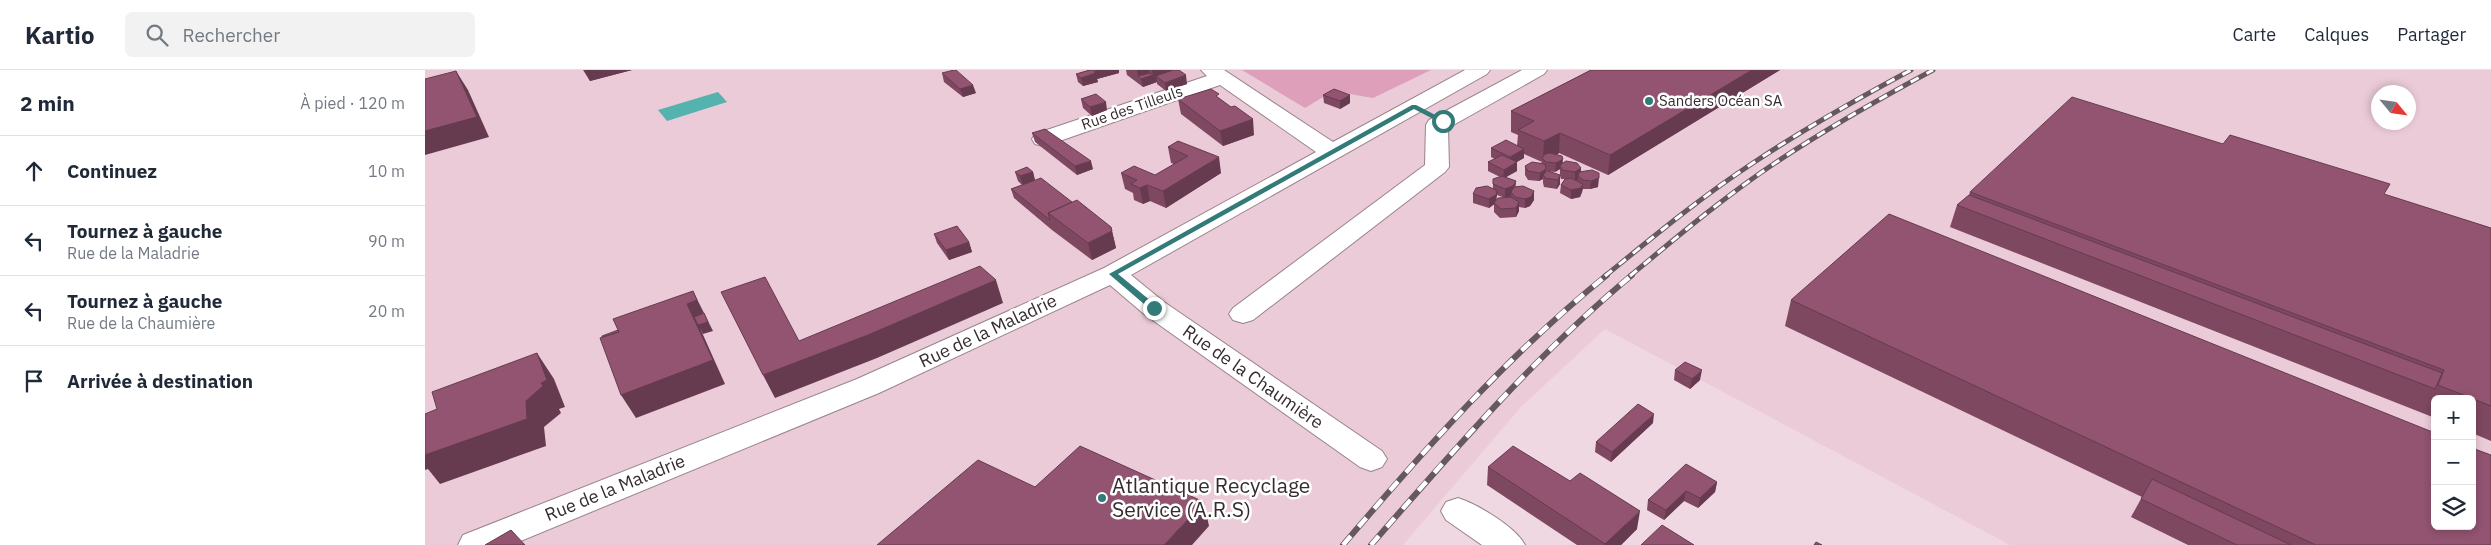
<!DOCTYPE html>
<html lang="fr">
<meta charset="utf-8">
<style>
:root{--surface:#fff;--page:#f2f2f3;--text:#1f2937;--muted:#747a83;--line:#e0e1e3}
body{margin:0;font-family:"IBM Plex Sans",sans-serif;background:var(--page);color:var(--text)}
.controls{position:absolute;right:15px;bottom:15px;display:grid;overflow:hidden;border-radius:8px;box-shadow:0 2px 8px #0003}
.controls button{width:45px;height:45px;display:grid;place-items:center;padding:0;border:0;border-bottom:1px solid var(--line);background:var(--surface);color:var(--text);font:25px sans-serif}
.compass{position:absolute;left:1946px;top:15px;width:45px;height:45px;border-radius:50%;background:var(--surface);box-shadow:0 2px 8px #0003;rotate:119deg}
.stop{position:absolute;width:15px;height:15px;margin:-11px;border:4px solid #337b78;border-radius:50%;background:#fff}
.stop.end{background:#337b78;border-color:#fff;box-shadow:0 1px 5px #0008}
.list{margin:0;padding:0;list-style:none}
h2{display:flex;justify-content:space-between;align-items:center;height:65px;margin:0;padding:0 20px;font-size:21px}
h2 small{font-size:16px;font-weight:400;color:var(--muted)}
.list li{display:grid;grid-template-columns:32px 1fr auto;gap:15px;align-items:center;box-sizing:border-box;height:70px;padding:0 20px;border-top:1px solid var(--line)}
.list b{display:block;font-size:19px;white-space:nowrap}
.list p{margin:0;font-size:16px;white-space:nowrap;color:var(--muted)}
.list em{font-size:16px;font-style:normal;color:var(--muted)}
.icon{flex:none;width:28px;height:28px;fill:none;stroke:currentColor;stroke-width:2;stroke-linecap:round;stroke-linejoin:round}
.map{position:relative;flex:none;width:2066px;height:475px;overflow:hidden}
header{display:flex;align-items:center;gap:30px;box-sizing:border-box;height:70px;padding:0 25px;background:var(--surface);border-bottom:1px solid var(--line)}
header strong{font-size:24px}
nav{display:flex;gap:28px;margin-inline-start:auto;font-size:18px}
.search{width:350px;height:45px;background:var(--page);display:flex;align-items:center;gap:12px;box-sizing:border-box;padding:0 18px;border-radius:8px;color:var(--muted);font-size:19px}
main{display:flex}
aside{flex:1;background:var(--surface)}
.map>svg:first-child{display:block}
</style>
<header>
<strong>Kartio</strong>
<div class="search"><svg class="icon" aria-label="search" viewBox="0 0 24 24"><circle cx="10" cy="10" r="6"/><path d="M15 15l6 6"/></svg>Rechercher</div>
<nav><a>Carte</a><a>Calques</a><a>Partager</a></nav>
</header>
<main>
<aside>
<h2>2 min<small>À pied · 120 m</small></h2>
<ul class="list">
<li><svg class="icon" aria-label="ahead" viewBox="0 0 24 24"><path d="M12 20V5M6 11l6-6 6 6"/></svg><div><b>Continuez</b></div><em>10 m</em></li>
<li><svg class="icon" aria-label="left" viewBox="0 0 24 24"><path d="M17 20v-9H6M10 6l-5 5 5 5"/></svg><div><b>Tournez à gauche</b><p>Rue de la Maladrie</p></div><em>90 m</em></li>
<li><svg class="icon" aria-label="left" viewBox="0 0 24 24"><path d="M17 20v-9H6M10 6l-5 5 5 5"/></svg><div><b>Tournez à gauche</b><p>Rue de la Chaumière</p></div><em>20 m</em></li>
<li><svg class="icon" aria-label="arrive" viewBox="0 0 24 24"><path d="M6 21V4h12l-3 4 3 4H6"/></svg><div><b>Arrivée à destination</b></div></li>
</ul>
</aside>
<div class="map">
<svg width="2066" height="475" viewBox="0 0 2066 475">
<rect width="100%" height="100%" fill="#f0d8e2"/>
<path fill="#ebcbd8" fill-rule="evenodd" d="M0 0H2066V475H1585L1180 259 1096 337 978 475H0ZM1954 22H1984V52H1954ZM2010 329H2047V456H2010Z"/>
<path fill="#dd9fba" d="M817 0H1006L948 28 908 21 880 38Z"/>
<path fill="#54b3af" d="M293 22 302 32 242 51 233 40Z"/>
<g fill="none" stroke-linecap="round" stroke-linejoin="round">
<g stroke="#99838c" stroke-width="2">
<path id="minor" d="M776 0H799L908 72 1040 0H1065L1062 4 706 205 739 232 957 381 962 389 957 397 946 401 935 397 719 244 685 215 454 323 86 475H33L38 465 432 309 679 198 891 82 795 15 626 74 618 76 610 74 607 69 610 64 782 6Z
M1097 0H1122L1119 4 1023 58 1024 97 1020 102 828 250 818 253 808 250 804 244 808 238 1000 95 1001 55 1004 50Z
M1033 428C1052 434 1091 457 1100 475H1057L1021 450 1016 441 1021 432Z"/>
</g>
<use href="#minor" fill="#fff" fill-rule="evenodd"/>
<g stroke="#66595e" stroke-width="5">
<path id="rail-far1" d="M1180 206C1228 167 1276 127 1328 93 1379 59 1432 29 1486 0
M1205 206C1252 167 1299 127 1350 93 1401 59 1454 29 1508 0"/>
</g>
<g stroke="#66595e" stroke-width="6">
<path id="rail" d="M918 475C999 380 1084 284 1182 205
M946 475C1028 381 1111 285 1207 205"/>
</g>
<use href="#rail-far1" stroke="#fff" stroke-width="3" stroke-dasharray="9" stroke-linecap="butt"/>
<use href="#rail" stroke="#fff" stroke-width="4.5" stroke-dasharray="12" stroke-linecap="butt"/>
</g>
<path fill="#7e4861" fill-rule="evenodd" d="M158 0H207L165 11Z
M664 0H694V3L672 9 673 12 658 16 653 12 651 4Z
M701 0H754L762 14 741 21 732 14V12L718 17 702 5Z
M1166 0H1355L1183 105 1134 83 1132 85 1138 93 1156 102 1173 117 1165 119H1158L1157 122 1155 127 1146 129 1135 123 1136 115 1140 109H1136L1135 106V114L1132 119 1119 117 1118 113V109L1114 111 1103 110 1100 105V96L1116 93 1117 92 1099 84V88L1091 92H1092V101L1080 107 1091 111 1090 117 1109 121V130L1105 136 1100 138 1094 137V141L1091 147 1075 148 1069 142V134L1064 138 1048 133V124L1068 119V109L1075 107 1063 101V92L1070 89 1066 87V78L1092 76 1093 65 1086 62V41ZM1135 99V105L1121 102V101L1130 102ZM1072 125 1080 128 1071 130Z
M517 3 551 23 538 27 519 12Z
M898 25H925V33L915 39 899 33Z
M656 29 682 40 667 46 658 38Z
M753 29H795L806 37 829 65 798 76 756 44Z
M607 63 668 99 652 105 610 72Z
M753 71 796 103 741 138 725 131 718 134 709 130 708 123 700 119 696 103 730 105 749 94 746 93 743 77Z
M590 102H608L610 110 686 157 691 178 667 190 627 160 589 128 586 119 597 115 593 111Z
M1545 122 1959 125 2066 158V371L2047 363V329H2010V348L1525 157 1532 135 1544 125Z
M509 164 544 172 547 182 524 190 512 173Z
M1366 230 2066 475H1763L1706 447 1717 427 1360 256Z
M1250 300 1275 310 1265 319 1249 310Z
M1228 353 1186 392 1170 382 1171 372Z
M1063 397 1212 459 1196 475H1152L1062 415Z
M1292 412 1290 422 1273 438 1259 431 1239 450 1222 440 1223 430Z"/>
<path fill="#663b4f" d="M159 0H207L165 11Z
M674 0H694V3L672 9 673 12 658 16 656 8 669 2Z
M712 0H724L725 6 728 5 727 0H751L731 6 732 12 718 17 716 9 713 6Z
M1327 0H1355L1183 105 1185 85Z
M31 1 43 20 64 67 0 85V61Z
M761 5 762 14 741 21 740 13Z
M548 15 551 23 538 27 535 19Z
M925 25V33L915 39V31Z
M681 32 682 40 667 46 665 37Z
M828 49 829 65 798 76 795 61Z
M1135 63 1134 83 1120 91 1118 90 1119 71Z
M1099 79V88L1085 96V87Z
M794 87 796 103 741 138 738 121Z
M1138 89 1137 98 1135 95V99L1130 102 1131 93Z
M666 91 668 99 652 105 650 96Z
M1092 92V101L1078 109 1079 100Z
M1156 98V107L1153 106V109L1150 111V102Z
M1121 99V108L1118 104V109L1114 111 1115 103Z
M608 102 610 111 598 115 595 106Z
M1135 105V114L1132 119 1133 110Z
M1174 108 1173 117 1165 119 1166 111Z
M1091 111 1090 120 1086 122V126L1080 128V119Z
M1158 114 1157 122 1155 127 1146 129V120Z
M722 115 725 131 718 134 715 118Z
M1109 121V130L1105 136 1100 138V129Z
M1072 124 1071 133 1064 138V129Z
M1094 132V141L1091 147V138Z
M687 161 691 178 667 190 663 173Z
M544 172 547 182 524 190 521 180Z
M571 210 578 233 452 288 350 328 338 305Z
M268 221 288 261 278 264 275 258 300 314 211 348 196 325 262 234Z
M112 283 129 309 140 337 134 339 136 343 119 357 121 376 15 414 3 399 0 400V378L101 331 116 313Z
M1277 300 1275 310 1265 319 1267 309Z
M1229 344 1228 353 1186 392 1187 382Z
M1292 412 1290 422 1273 438 1275 428Z
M1261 421 1259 431 1239 450 1241 440Z
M779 432 784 456 767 475H739Z
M1215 441 1212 459 1196 475H1180V474Z"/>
<path fill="#925471" stroke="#663b4f" d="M529 0H531L548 15 535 19 517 3Z
M665 0H674L669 2 671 3 656 8 651 4Z
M748 0H754L761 5 740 13 731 6Z
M1166 0H1327L1185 85 1135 63 1119 71 1093 60 1109 51 1086 41Z
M31 1 52 47 0 61V9Z
M725 3 728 5 716 9 713 6Z
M786 19 794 24 791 26 806 37 810 36 828 49 795 61 753 29Z
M909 19 925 25 915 31 898 25Z
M671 24 681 32 665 37 656 29Z
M1647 27 1798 74 1805 65 1965 114 1959 124 2066 158V336L2013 315 2019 300 1545 122Z
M620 59 666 91 650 96 607 63Z
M1081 70 1099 79 1085 87 1066 78Z
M753 71 794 87 738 121 722 115 715 118 706 114 712 110 696 103 709 96 730 105 763 86 743 77Z
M1125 83 1137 86 1138 89 1131 93 1121 92 1117 88 1120 84Z
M1077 85 1092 92 1079 100 1063 92Z
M1141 91 1152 93 1156 98 1150 102 1137 100 1135 95Z
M1107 92 1120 94 1121 99 1115 103 1103 101 1100 96Z
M602 97 608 102 595 106 590 102Z
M1167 100 1174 103V108L1166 111 1158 110 1153 106 1154 102Z
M1123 101 1135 105 1133 110 1120 108 1118 104Z
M1077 106 1091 111 1088 116 1080 119 1068 114V109Z
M616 108 647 132 623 143 625 150 586 119Z
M1146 108 1158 114 1156 118 1146 120 1136 115 1140 109Z
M1062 116 1071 120 1072 124 1064 129 1048 124 1051 118Z
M1098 116 1109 121 1106 127 1100 129 1090 127 1086 122 1089 117Z
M1544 125 2017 303 2010 319 1532 135Z
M1086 127 1094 132 1091 138 1076 139 1069 133 1073 128Z
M652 130 686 157 687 161 663 173 623 143Z
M1464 144 2010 363V456H2047V378L2066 385V475H1891L1366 230Z
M532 156 544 172 521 180 509 164Z
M555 196 571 210 443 265 338 305 296 222 340 207 374 271Z
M268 221 272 230 262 234 288 290 196 325 175 268 194 262 188 249Z
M279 243 283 252 273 255 269 247Z
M193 260 194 262 177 267V266Z
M112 283 122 310 116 313 118 316 101 331 102 349 0 385V344L12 339 7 322Z
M1260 292 1277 300 1267 309 1250 300Z
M1213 334 1229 344 1187 382 1171 372Z
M655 376 779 432 739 475H452L553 390 610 417Z
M1088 376 1145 411 1155 403 1215 441 1180 474 1063 397Z
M1261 394 1292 412 1275 428 1261 421 1241 440 1223 430Z
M1727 409 1866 475H1812L1716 429Z
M1237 455 1269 475H1216Z
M86 460 100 475H60Z
M1391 472 1397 475H1389Z"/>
<path fill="#337b78" d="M987 35H991L1022 51 1016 53 989 39 693 204 732 236V240H726L684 204Z"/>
<g fill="#337b78" stroke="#fff" stroke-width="2">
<circle cx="1224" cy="31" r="5"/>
<circle cx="677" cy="428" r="5"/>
</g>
<g text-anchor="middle" stroke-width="5" stroke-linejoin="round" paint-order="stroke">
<g font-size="15" fill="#352c2f" stroke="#fff" text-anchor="start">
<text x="1234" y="36">Sanders Océan SA</text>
</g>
<g font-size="15" fill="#352c2f" stroke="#fff">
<text transform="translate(707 38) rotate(-19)" y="5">Rue des Tilleuls</text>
</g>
<g font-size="18" fill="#352c2f" stroke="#fff">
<text transform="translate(563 261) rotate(-25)" y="6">Rue de la Maladrie</text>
<text transform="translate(828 307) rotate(35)" y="6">Rue de la Chaumière</text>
<text transform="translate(190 418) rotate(-22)" y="6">Rue de la Maladrie</text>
</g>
<g font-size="21" fill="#352c2f" stroke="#fff" text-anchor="start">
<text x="687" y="423">Atlantique Recyclage<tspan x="687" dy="24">Service (A.R.S)</tspan></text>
</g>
</g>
</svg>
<div class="controls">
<button>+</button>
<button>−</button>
<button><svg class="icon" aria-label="layers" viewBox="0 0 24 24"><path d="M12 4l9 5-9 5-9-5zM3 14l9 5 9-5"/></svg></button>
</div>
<svg class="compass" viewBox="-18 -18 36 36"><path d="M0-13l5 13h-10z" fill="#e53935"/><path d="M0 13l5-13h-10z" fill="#747a83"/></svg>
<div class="stop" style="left:1018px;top:51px"></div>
<div class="stop end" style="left:729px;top:238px"></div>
</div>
</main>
